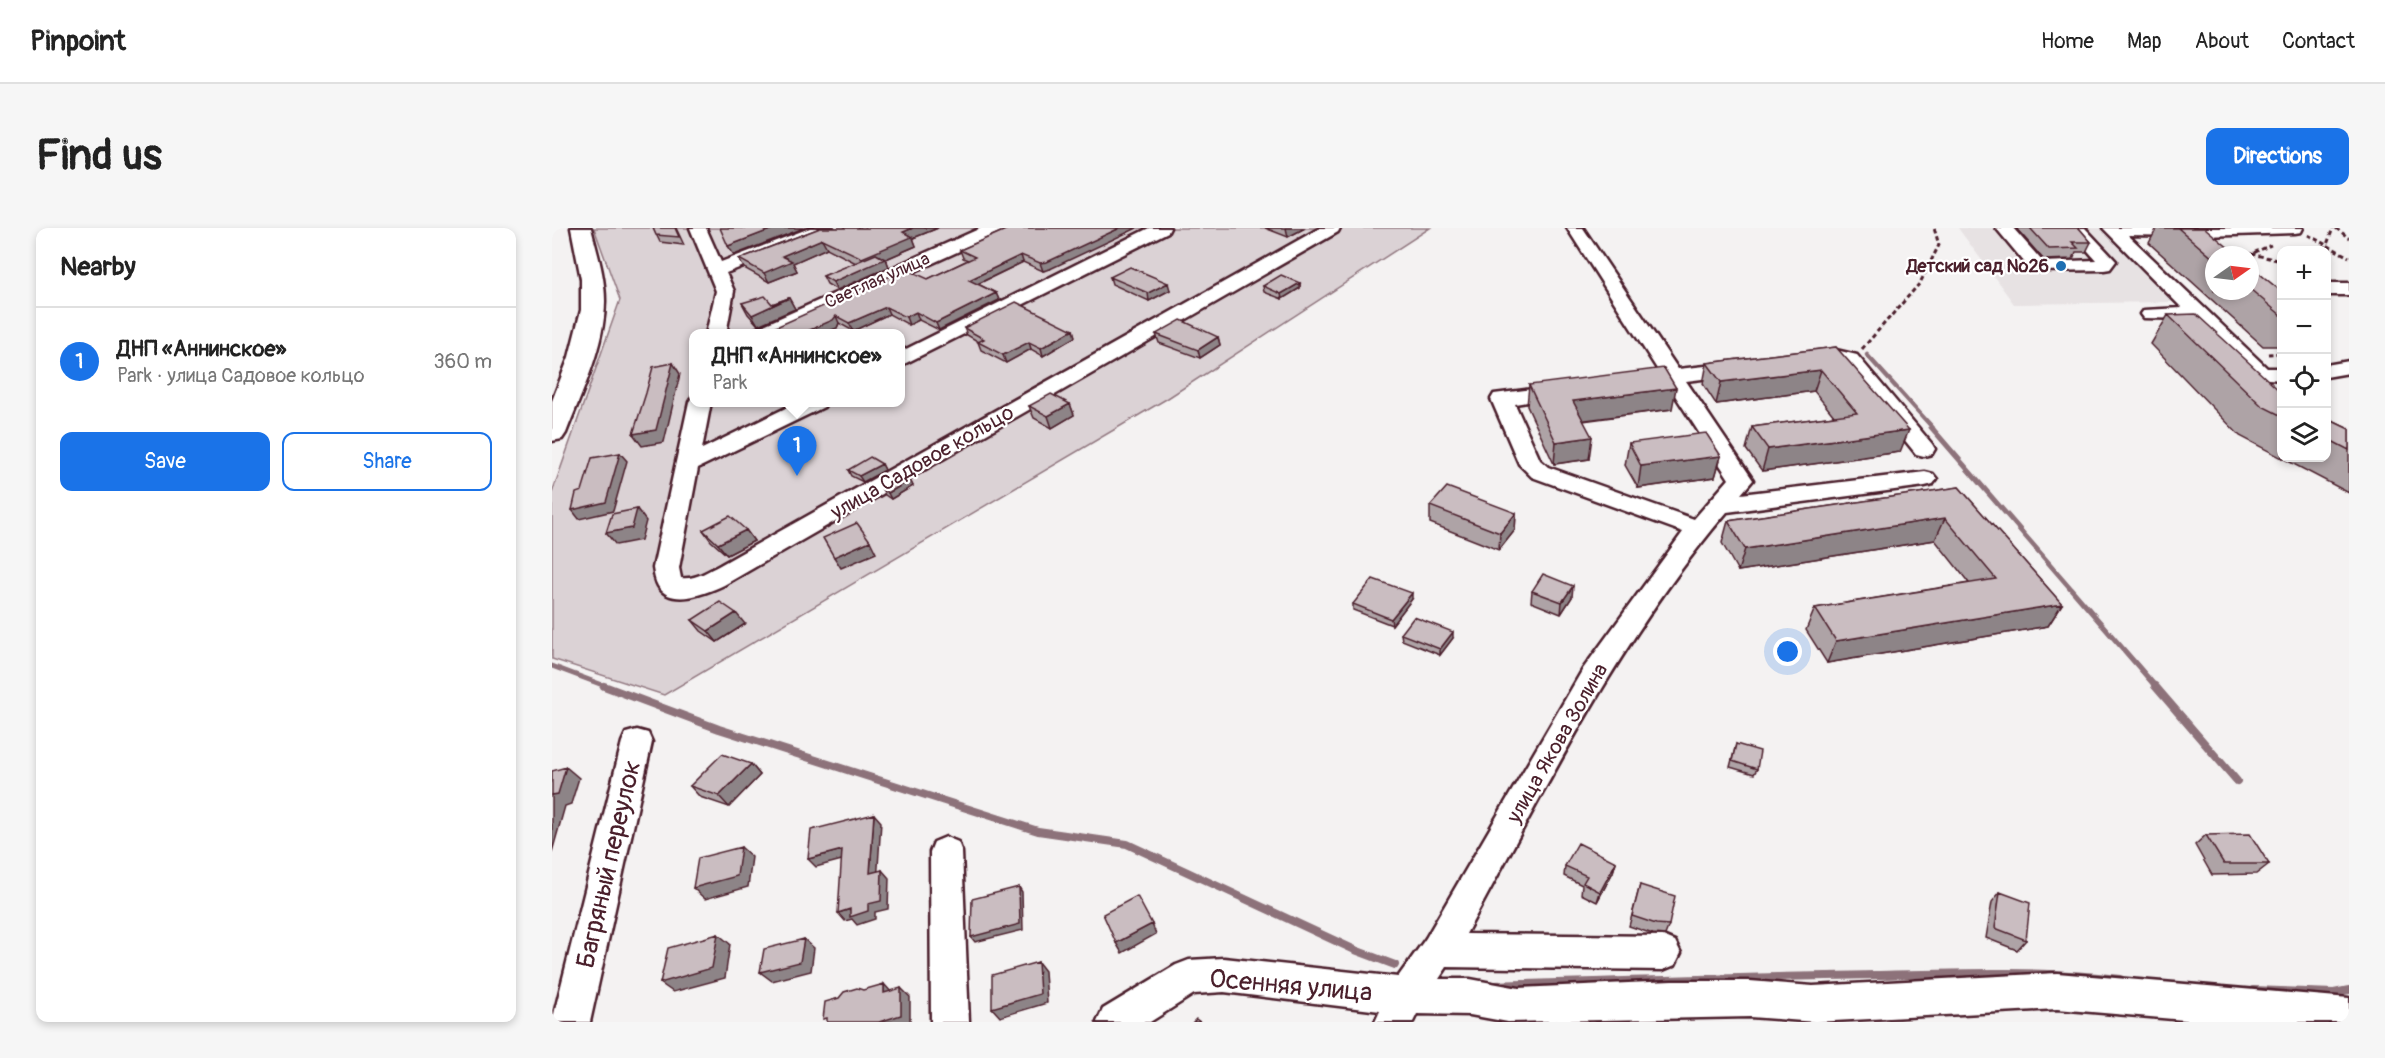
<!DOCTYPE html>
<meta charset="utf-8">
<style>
:root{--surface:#fff;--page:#f6f6f6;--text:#222;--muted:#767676;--line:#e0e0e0;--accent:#1a73e8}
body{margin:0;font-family:Pangolin,sans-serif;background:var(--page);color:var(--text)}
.controls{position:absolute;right:18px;top:18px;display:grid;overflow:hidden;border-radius:12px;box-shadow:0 3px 9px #0003}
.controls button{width:54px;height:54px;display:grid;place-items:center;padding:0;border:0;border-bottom:2px solid var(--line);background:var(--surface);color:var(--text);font:30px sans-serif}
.compass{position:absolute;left:1653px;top:18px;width:54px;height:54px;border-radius:50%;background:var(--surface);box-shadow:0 3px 9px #0003;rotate:76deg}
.you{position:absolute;left:1236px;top:424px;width:21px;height:21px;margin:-15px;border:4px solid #fff;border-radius:50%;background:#1a73e8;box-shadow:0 0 0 9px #1a73e833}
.badge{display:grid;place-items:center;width:39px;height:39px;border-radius:50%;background:var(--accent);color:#fff;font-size:20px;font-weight:700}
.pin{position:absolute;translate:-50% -50px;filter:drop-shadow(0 2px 3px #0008)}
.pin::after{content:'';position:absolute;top:32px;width:21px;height:18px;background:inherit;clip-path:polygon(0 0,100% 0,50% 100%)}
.popup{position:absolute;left:137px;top:101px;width:216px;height:78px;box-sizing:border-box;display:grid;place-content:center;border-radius:12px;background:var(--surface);filter:drop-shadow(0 2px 4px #0005);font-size:20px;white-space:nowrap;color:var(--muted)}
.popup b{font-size:22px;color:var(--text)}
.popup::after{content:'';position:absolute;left:50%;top:100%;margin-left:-12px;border:12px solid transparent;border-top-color:var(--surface)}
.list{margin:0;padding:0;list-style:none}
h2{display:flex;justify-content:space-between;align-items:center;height:78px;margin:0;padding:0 24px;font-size:26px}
h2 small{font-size:20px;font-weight:400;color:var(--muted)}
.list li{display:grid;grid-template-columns:39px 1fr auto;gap:18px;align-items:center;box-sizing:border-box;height:108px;padding:0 24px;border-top:2px solid var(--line)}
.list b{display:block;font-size:22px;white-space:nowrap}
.list p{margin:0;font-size:20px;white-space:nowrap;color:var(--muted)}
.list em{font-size:20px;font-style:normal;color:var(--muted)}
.actions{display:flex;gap:12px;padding:18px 24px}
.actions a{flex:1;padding:14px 0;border:2px solid var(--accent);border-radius:12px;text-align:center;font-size:21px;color:var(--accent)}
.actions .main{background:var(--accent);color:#fff}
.icon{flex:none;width:33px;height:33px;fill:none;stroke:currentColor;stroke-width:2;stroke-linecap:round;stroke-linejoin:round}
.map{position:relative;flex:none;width:1797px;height:794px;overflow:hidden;border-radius:12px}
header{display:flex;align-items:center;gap:36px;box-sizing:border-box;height:84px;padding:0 30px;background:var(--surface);border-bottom:2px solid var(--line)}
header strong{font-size:28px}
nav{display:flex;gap:33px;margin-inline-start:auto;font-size:21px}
.intro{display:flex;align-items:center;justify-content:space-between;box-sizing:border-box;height:144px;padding:0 36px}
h1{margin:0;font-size:42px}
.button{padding:15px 27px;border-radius:12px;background:var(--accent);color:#fff;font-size:21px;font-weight:700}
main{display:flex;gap:36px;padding:0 36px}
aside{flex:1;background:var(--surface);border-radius:12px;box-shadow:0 3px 9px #0003}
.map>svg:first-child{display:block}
</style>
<header>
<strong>Pinpoint</strong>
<nav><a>Home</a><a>Map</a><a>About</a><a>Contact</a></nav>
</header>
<div class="intro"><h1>Find us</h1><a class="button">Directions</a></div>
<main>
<aside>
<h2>Nearby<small></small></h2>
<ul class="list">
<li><span class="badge">1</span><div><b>ДНП «Аннинское»</b><p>Park · улица Садовое кольцо</p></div><em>360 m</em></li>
</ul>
<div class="actions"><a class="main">Save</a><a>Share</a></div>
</aside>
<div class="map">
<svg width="1797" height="794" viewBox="0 0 1797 794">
<rect width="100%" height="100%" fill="#f4f2f2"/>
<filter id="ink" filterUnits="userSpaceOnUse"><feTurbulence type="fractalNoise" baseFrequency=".0167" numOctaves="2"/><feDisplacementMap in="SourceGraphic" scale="12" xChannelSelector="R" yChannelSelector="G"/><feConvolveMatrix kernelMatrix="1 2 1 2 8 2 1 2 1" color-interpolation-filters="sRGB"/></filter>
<g filter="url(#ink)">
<path fill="#e7e2e3" d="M1406 0H1547L1621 74 1462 76Z"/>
<path fill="#dbd2d5" stroke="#927880" stroke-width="1.5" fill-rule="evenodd" d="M42 0H878L616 170 112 467 0 431V265L68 72ZM142 106H348V174H142Z"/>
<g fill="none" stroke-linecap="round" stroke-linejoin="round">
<path stroke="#8d727a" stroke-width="4.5" d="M1315 127 1381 200"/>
<path stroke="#8d727a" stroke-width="5" d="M1379 199 1604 459
M0 438 56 459"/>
<path stroke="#8d727a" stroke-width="8" d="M52 458 167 501 486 603 575 616 803 722 843 737
M1603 458 1685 553
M943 757C1070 753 1197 749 1324 747 1405 745 1487 742 1568 751
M1701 762 1782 765 1797 762"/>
<g stroke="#4a1f2b" stroke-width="5">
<path id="minor" d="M138 0H154L169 34 258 0H281L279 4 174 45 182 63 174 106H154L164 63Z
M429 0H451L449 4 225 106H199L201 102Z
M597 0H618L616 4 348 138V124Z
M768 0H788L786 4 172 357C155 365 119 380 106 358 103 353 102 346 101 340L137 174 140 169 142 174H159L150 221 246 174H274L272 179 146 240 127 340 129 350C143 352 156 343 168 337Z
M1015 0H1031L1126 141 1190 134 1197 136 1200 140 1197 144 1190 146 1134 153 1201 252 1189 266 1373 244 1381 246 1385 251 1381 256 1373 258 1175 284C1068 409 993 562 914 706L1111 708 1123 713 1129 725 1123 737 1111 742 895 739 887 751H918L967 760 1120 753H1198L1261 758 1505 745 1797 770V794H1656L1505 781 1263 794 1198 789 956 794 918 787 865 786 861 794H823L828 783 672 764 642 766 598 794H545L551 781 624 737 637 732 672 730 846 749 874 710 1031 441 1131 304 980 249 967 236 939 171 942 166 1012 157 1019 159 1023 163 1019 167 963 176 988 232 996 239 1142 291 1177 251 1115 155 1099 154 1096 150 1099 146 1107 144Z
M1444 0H1461L1491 34 1544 32 1516 0H1533L1564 33 1558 41 1552 42 1484 43 1478 41Z
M1551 0H1751L1749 4 1743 5 1652 8 1673 27H1662V32L1658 31 1633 8 1576 7 1715 140H1730V152L1703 150 1642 91 1592 90 1589 86 1592 82 1630 80Z
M1774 55H1797V67H1774Z
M1284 122 1305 127 1380 216 1383 221 1380 226 1372 228 1364 226 1291 136C1278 133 1264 139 1251 135L1248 131 1251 127Z
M1797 133V145L1774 149V137Z
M85 502 96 505 100 514 38 794H0L70 514 74 505Z
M394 609 406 614 410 624 417 794H379L378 624 382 614Z"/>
</g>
<g stroke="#4a1f2b" stroke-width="5">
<path id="major" d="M19 0H39C45 24 53 48 53 73 53 117 30 164 14 205L10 211 0 213V173L17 129 29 82V51Z"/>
</g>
<path stroke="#4a1f2b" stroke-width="3" stroke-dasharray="4.5 3" stroke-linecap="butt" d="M1784 0 1797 10
M1756 7 1797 29
M1773 22 1781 0
M1699 26 1730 33
M1680 27 1699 26 1719 17
M1310 121 1368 55 1387 17 1382 0
M1716 126 1730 125"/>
<use href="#minor" fill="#fff" fill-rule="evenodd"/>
<use href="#major" fill="#fff" fill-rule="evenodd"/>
</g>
<path fill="#aea3a6" stroke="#4a1f2b" stroke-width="1.5" d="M101 0H124L132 17 108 14Z
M268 0H386L361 10 364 18 334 31 337 39 285 62 275 56 271 48 304 35 275 20 241 35 245 43 217 54 192 40 187 31Z
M458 0 498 41 491 43 471 34 426 56 444 65 447 72 387 102 367 92 357 97 337 86 301 103 287 95 285 100 272 105H214L211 101 222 100 376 51 416 32 411 30 408 22Z
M713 0H753L736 9Z
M1464 0H1527L1539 14 1534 24H1524L1521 31 1492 32Z
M1605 0H1653L1662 27V63H1698V38L1730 64V118H1711L1597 15Z
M558 49 618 62 597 73 560 56Z
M748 55V60L730 71 712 64 711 58Z
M237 70 243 81 206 97 196 86 190 75 220 76Z
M1616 87 1730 165V230H1774V190L1797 201V265L1688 208 1599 116Z
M412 100 521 102 523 109 491 128 479 121 454 135 429 122 426 114H427L415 107Z
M604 106 666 109 668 117 648 130 607 115Z
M1284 119 1348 224 1210 243 1194 221 1200 199 1282 188 1262 163 1164 176 1151 156 1155 135Z
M977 157 1120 181 1031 193 1037 231 1002 236 975 178Z
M518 176 522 187 500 200 482 190 477 178Z
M1077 215 1169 228 1163 249 1086 260 1073 237Z
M330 236 333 242 311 254 299 248 296 242Z
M358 252 361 258 339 271 333 267 330 261Z
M1407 259 1510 376 1496 398 1275 435 1254 402 1263 380 1417 355 1383 312 1186 343 1170 315 1176 293Z
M878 278 964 285 963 302 947 322 878 295Z
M151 302H194L202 313 175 327 159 313Z
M980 363 1020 369 1009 386 979 374Z
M860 371 840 397 801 382V376Z
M140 392 193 396 165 414 149 403Z
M849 406 901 410 888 427 850 412Z
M1184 516 1205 541 1202 546 1178 539Z
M199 536 208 547 177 579 148 569 138 558Z
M1654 607 1717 636 1704 646 1660 647 1643 617Z
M1064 634 1061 644 1045 674 1029 666 1030 657 1012 648 1013 638Z
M1088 657 1117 697 1113 707 1101 706 1077 698Z
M1448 664 1474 712 1465 722 1434 710 1440 674Z"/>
<path fill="#8d8487" stroke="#4a1f2b" stroke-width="1.5" d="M223 0H252L182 27 176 18Z
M361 0H386L361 10 364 18 334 31 337 39 285 62 281 54 314 39 310 30 351 4Z
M568 0H585L498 41 491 43 488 35Z
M734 0H753L736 9Z
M270 11 275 20 241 35 245 43 217 54 212 45 230 28Z
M469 27 471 34 419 59 417 52Z
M616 55 618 62 597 73 596 65Z
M748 55V60L730 71 729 66Z
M444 65 447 72 387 102 384 95Z
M237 70 243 81 206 97 200 87Z
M334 79 337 86 301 103 297 95Z
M364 84 367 92 357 97 354 89Z
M284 88 287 95 285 100 272 105H251Z
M521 102 523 109 491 128 489 120Z
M666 109 668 117 648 130 646 122Z
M477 114 479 121 454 135 451 127Z
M121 135 128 146 112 214 90 218 81 206Z
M1269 142 1262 163 1164 176 1169 154Z
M1124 160 1120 181 1018 194 1021 173Z
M518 176 522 187 500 200 496 188Z
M1357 202 1348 224 1210 243 1216 221Z
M1040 209 1037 231 1002 236 1004 214Z
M68 225 75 233 61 283 27 291 20 282Z
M1169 228 1163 249 1086 260 1089 238Z
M330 236 333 242 311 254 307 248Z
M358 252 361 258 339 271 336 265Z
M85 281 94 293 89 312 64 317 54 305Z
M964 285 963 302 947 322 948 305Z
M1393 290 1383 312 1186 343 1193 321Z
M194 302 202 313 175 327 166 316Z
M318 313 324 325 289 340 282 329Z
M1021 358 1020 369 1009 386 1010 374Z
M860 365V371L840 397 839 391Z
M1510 376 1496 398 1275 435 1284 413Z
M184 385 193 396 165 414 156 403Z
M901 404V410L888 427V421Z
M199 536 208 547 177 579 167 568Z
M14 539 27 550 19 576 13 578 0 624V567Z
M322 586 329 594 325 654 318 645Z
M189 619 200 629 196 659 153 671 141 660Z
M290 622 297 630 264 639 256 631Z
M1064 634 1061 644 1045 674 1048 664Z
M330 642 337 650 336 681 323 684V691L305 697 300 691 293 693 286 685 316 676Z
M467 659 470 664 471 702 423 714 419 709Z
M600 696 604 706 570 725 564 715Z
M166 706 178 716 173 750 121 764 108 755Z
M252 711 262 720 259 743 220 753 208 744Z
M486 734 493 743 495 775 448 789 440 780Z
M332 756 341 766 332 765Z
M349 760 358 769V794H327Z"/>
<path fill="#cabdc1" stroke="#4a1f2b" stroke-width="1.5" d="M101 0H123L127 9 104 7Z
M168 0H223L176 18Z
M268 0H361L351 4 360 9 310 30 270 11 230 28 240 33 212 45 187 31Z
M458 0H568L495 34 488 35 469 27 417 52 444 65 384 95 364 84 354 89 334 79 297 95 284 88 281 92 251 105H218L211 101 222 100 354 41 376 51 423 29 408 22Z
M1478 0H1527L1539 14H1520L1526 20 1497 21Z
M1626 0H1653L1685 27H1662V31Z
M324 26 333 31 281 54 271 48Z
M1698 38 1730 64V88L1698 61Z
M578 39 616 55 596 65 558 49Z
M729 47 748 55 729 66 711 58Z
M213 68 220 76 237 70 200 87 190 75Z
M464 74 521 102 489 120 477 114 451 127 426 114 432 111 412 100Z
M1644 86 1730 165V188L1710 178 1616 87Z
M629 92 666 109 646 122 604 106Z
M1284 119 1357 202 1216 221 1200 199 1305 185 1269 142 1169 154 1155 135Z
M121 135 104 202 81 206 94 165 101 139Z
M1112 140 1124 160 1021 173 1040 209 1004 214 977 157Z
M499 166 518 176 496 188 477 178Z
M1774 190 1797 201V222L1774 210Z
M1154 205 1169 228 1089 238 1077 215Z
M68 225 54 274 20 282 24 265 30 263 40 230Z
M318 229 330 236 307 248 296 242Z
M352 249 358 252 336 265 330 261Z
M895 259 964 285 948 305 878 278Z
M1407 259 1510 376 1284 413 1263 380 1444 351 1393 290 1193 321 1176 293Z
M85 281 80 300 54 305 60 286Z
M178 288 194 302 166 316 151 302Z
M305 295 318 313 282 329 271 310Z
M991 346 1021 358 1010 374 980 363Z
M821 351 860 365 839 391 801 376Z
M168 374 184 385 156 403 140 392Z
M862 389 901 404 888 421 849 406Z
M1184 516 1208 523 1205 541 1180 533Z
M170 526 199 536 167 568 138 558Z
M14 539 6 566 0 567V543Z
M322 586 318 645 330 642 329 673 316 676V683L298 689V681L286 685 290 622 256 631 259 602Z
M1698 606 1717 636H1672L1654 607Z
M1026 615 1064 634 1048 664 1031 655 1035 648 1013 638Z
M189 619 185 648 141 660 146 630Z
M1088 657 1123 668 1117 697 1104 696 1080 688Z
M467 659 468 696 419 709 420 671Z
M1448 664 1478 675 1474 712 1443 700Z
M585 668 600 696 564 715 551 686Z
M166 706 160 740 108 755 116 720Z
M252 711 248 734 208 744 212 721Z
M486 734 488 766 440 780V747Z
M332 756V765L349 760V787L327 794H275V790L271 791 273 774 287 770 292 764 305 760 311 762Z
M644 791 648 794H641Z"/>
</g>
<circle fill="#1f6fb2" stroke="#fff" stroke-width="2" cx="1509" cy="38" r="6"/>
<g text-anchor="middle" stroke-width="4.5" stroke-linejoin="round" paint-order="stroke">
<g font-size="18" font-weight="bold" fill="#4a1f2b" stroke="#fff" text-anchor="end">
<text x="1497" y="44">Детский сад №26</text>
</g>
<g font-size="18" fill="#4a1f2b" stroke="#fff">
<text transform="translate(325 52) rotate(-24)" y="6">Светлая улица</text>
</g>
<g font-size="21" fill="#4a1f2b" stroke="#fff">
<text transform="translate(370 234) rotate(-30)" y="7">улица Садовое кольцо</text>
<text transform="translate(1005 515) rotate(-60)" y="7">улица Якова Золина</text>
</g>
<g font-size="26" fill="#4a1f2b" stroke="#fff">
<text transform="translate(56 636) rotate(-77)" y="9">Багряный переулок</text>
<text transform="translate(739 757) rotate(5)" y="9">Осенняя улица</text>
</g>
</g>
</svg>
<div class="controls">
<button>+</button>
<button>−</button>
<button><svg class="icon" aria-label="locate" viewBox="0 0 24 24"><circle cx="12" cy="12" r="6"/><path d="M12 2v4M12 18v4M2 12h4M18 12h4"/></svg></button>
<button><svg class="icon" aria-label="layers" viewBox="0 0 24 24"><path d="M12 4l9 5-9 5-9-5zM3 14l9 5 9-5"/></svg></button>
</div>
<svg class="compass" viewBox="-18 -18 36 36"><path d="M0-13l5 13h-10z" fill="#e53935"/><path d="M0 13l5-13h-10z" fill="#767676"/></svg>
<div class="you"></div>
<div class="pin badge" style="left:245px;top:248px">1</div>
<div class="popup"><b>ДНП «Аннинское»</b>Park</div>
</div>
</main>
